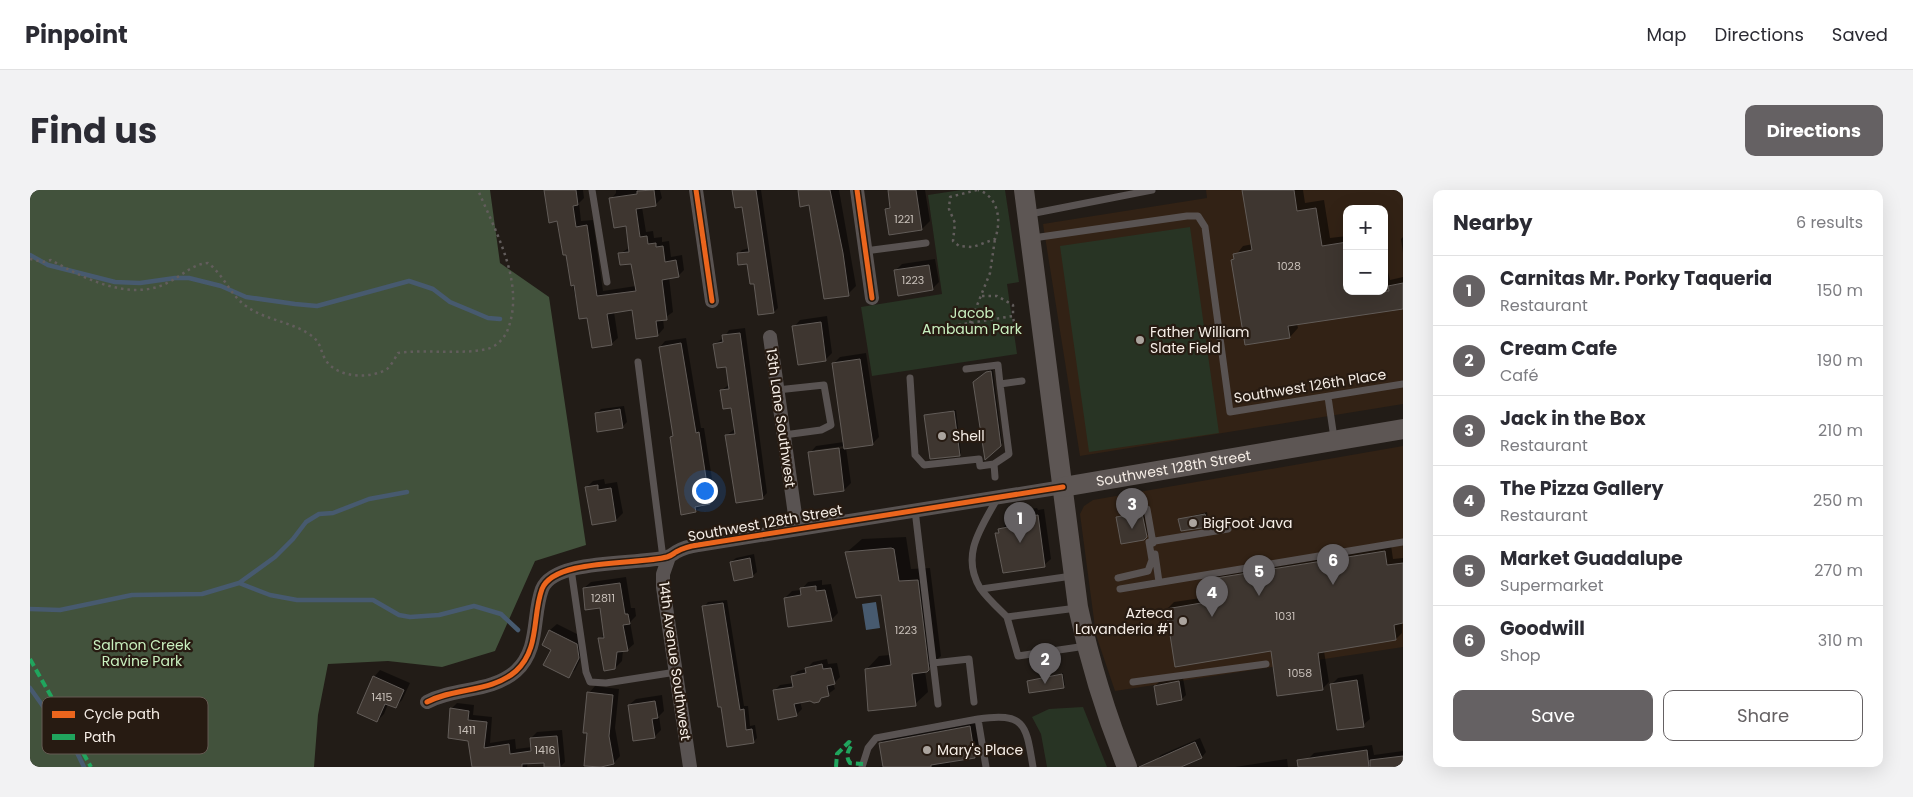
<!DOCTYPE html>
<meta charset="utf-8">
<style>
:root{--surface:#fff;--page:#f2f2f3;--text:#2b2b33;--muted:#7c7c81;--line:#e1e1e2;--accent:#656163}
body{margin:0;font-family:Poppins,sans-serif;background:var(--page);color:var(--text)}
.controls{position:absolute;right:15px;top:15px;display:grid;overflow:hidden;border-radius:10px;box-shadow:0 5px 20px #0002}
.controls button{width:45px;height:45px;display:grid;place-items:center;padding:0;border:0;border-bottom:1px solid var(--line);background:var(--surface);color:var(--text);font:25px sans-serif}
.you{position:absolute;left:674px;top:300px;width:18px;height:18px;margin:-12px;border:4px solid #fff;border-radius:50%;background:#1a73e8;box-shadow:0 0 0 8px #1a73e833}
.badge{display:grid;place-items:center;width:32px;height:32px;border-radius:50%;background:var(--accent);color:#fff;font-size:16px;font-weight:700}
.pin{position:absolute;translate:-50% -41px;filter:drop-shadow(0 1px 2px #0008)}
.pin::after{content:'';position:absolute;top:26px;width:18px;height:15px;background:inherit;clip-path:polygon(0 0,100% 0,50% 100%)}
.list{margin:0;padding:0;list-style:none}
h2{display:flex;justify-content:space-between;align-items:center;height:65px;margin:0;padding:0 20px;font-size:21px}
h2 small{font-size:16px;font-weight:400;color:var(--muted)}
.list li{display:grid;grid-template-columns:32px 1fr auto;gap:15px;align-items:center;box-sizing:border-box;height:70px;padding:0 20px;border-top:1px solid var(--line)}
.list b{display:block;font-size:19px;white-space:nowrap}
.list p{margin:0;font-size:16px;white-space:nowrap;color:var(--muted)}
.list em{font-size:16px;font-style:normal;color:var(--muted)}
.actions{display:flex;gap:10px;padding:15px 20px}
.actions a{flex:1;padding:11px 0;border:1px solid var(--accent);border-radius:10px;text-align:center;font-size:18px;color:var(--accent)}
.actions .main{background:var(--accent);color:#fff}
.map{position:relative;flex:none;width:1373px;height:577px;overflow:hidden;border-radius:10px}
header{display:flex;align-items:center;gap:30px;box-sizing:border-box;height:70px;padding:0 25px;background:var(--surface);border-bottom:1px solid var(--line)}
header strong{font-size:24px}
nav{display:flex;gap:28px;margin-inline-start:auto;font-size:18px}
.intro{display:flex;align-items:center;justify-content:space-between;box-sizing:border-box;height:120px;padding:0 30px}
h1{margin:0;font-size:35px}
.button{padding:12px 22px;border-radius:10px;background:var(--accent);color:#fff;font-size:18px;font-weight:700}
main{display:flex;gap:30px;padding:0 30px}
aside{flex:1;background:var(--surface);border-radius:10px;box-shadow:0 5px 20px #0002}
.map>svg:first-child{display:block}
</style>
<header>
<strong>Pinpoint</strong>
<nav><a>Map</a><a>Directions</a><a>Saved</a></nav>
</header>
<div class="intro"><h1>Find us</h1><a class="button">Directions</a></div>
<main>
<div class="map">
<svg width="1373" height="577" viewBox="0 0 1373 577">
<rect width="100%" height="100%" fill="#221c17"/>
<path fill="#322215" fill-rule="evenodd" d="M1176 0H1373V214L1050 266 1013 34 1177 8ZM1317 19H1354V101H1317Z
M1373 256V457L1085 501 1066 445 1050 324 1054 316 1063 310Z"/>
<path fill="#283424" d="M931 0H975L989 92 977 94 987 164 842 186 831 117 912 104 898 5Z
M1160 37 1189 243 1059 262 1030 56Z
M1053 517 1077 577H1017L1011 544 1002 527 1019 519Z"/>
<path fill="#42523c" d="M0 0H460L470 73 519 107 556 355 505 371 465 461 412 477 358 471 298 474 288 525 284 577H0Z"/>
<path fill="#475a6f" d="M846 412 850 438 836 440 832 414Z"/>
<path fill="#0007" fill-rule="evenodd" d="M515 0H553L554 8 549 13 551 31 563 30 573 101 606 96 602 72 590 64 600 57 597 35 581 9 586 3V0H630L632 8 625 15 612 17 616 42 623 41 624 48 632 47V52L639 51 641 67 652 65 654 80 648 86 639 87 643 122 633 129 634 138 628 145 607 147 603 119 584 122 588 148 581 154 558 126 550 128 528 30Z
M704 0H731L748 118 744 122 730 124 725 92 718 72 708 64 712 60 720 58 713 16Z
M769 0H809L826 96 818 104 780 14Z
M859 0H895L900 31 892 39 856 19 861 15Z
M1214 0H1273L1275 13 1294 10 1300 48 1317 46V101H1354V65L1360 90 1373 87V117L1267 134 1268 138 1260 147 1202 70 1213 56 1223 54Z
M1373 47V63L1371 49Z
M905 69 909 92 902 99 865 81 872 74Z
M797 126 802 163 795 170 764 137 770 130Z
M715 138 737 303 732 308 697 245 705 239 703 216 692 200 700 194 697 175 684 154 694 148 699 140Z
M656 148 671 238H674L685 308 665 321 641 247 644 244 630 157 635 151Z
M836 163 849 247 842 254 816 258 821 293 814 300 785 304 780 263 786 256 814 252 803 174 810 167ZM815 256V258L785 263V260Z
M959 180H963L972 253 970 255 946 190Z
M594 216 597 232 592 237 566 224 571 219Z
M926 220 931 263 930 265 895 225Z
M574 289 575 294 587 292 593 323 586 330 563 334 557 297 563 291Z
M1007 318 1008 320 1014 319 1021 369 1014 375 966 344 979 332 978 328 985 321Z
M1114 322 1118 344 1113 349 1088 328Z
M1177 322 1179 334 1177 336 1150 329Z
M876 347 881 379 900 378 911 466 895 481 898 502 885 514 837 479 849 466 860 465 852 404 817 362 832 349Z
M1361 355 1363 369 1373 368 1372 443 1366 449 1294 461 1299 492 1292 499 1242 460 1137 419 1144 412 1184 406 1181 390 1188 383Z
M724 364 727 382 722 386 701 372 706 368Z
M596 387 601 418H605L606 426 600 432 604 454 597 460H593L592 471 585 478 570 449 575 444 571 417 554 398 561 392Z
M792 390V395L801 394 808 423 801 430 755 408 762 401 771 400 778 392Z
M697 410 714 516H718L720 536 725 535 727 548 723 552 698 556 674 417 678 412Z
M527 434 553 447 555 460 545 480 538 486 522 459 513 455 520 440Z
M797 469 798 474 807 473 810 487 803 494 805 499 788 511 780 509 770 511 772 519 766 525 744 501 750 495 764 493 762 486 768 481 776 479 783 472Z
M350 480 380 493 372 510 365 517 358 514 354 524 347 531 344 487Z
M1033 483 1035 495 1033 496 999 492Z
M1333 484 1340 529 1333 535 1301 495 1308 488Z
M1153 488 1156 505 1152 509 1125 496 1129 492Z
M565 496 589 499 585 538 590 566 584 573 559 542V503Z
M632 505 634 521 629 526 631 540 624 547 599 515 606 509Z
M427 513 444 515 443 525 462 527 460 553 485 549 486 559 502 557 501 548 507 542 532 540 535 572 530 577H515V571L498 572 497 577H443L439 550 421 519Z
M949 528 953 558 944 567 920 571V577H849L854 576 850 553 859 544Z
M1170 548 1176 562 1172 567 1148 577H1130L1126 570 1131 565Z
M1342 555 1344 565 1373 561V577H1279L1278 569 1284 563Z
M1257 569 1258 577H1205Z"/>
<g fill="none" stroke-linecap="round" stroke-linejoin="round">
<path stroke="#475a6f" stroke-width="4.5" d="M0 65 18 75 85 92 110 93 145 88H159L191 96 216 107 265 114 287 116 379 91 403 99 420 112 444 122 458 128 470 129
M209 393 245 367 263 349 276 332 289 324 303 323 339 309 377 302
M0 419 30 420 102 405 172 404 209 393 240 405 267 410H343L369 425 380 427 409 425 444 416 471 424 488 440
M0 498 20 526 38 544 54 577"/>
</g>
<path fill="#3e3630" stroke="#625c58" d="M514 0H546L548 15 543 16 546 37 557 35 567 106 606 101 601 74 590 75 588 63 599 62 596 36 584 38 579 8 607 4V1L624 0 626 16 606 19 610 47 617 46 618 54 626 53V57L633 56 635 72 646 70 649 87 632 90 637 130 626 131 628 146 606 149 602 120 577 124 582 155 562 158 557 128 549 129 544 95 541 96 536 65H533L527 31 519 33Z
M702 0H726L744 123 728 125 724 94H720L717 74 708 75 707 63 719 62 712 17 705 18Z
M768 0H800L813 63 819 106 794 109 779 15 770 17Z
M858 0H886L892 40 859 45 855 19 860 18Z
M1212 0H1264L1267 21 1286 18 1292 56 1317 52V101H1359L1358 96 1373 93V119L1258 136 1260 148 1215 155 1201 70 1204 69 1203 64 1222 60Z
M899 75 903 100 868 106 864 80Z
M791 132 796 171 768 175 762 136Z
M710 143 733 309 706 313 695 245 705 244 701 218 693 219 690 200 699 199 696 177 687 178 683 154 693 152 692 145Z
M651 153 666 243 669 242 680 314 665 317 666 322 651 325 640 247 643 246 629 157Z
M830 169 843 255 814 259 802 173Z
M961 181 971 256 955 270 943 192 956 182Z
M590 219 593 238 567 242 565 223Z
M924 221 930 266 900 269 894 225Z
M809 258 814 301 784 305 778 262Z
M568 295V300L581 298 586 331 562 335 555 297Z
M1112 323 1117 347 1114 350 1091 354 1086 327Z
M1001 324V326L1008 325 1015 377 973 383 965 343H969L968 339 978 337 977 328Z
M1175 324 1178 337 1151 341 1148 329Z
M861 358 864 359 869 391 888 390 899 480 897 482 882 484 886 516 838 521 835 479 861 475 851 405 826 408 815 362Z
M1355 361 1357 375 1373 373V433L1364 435 1366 450 1288 463 1293 500 1247 506 1241 461 1145 477 1136 419 1183 411 1180 389Z
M720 368 723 387 704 391 700 372Z
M590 393 595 424H598L600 434 593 435 598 461 587 462 585 479 574 481 568 448H574L570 418 555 420 553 398Z
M786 396V401L795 400 802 431 758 437 754 408 771 405 770 398Z
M693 413 710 520 714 519 716 540 722 539 724 553 697 557 691 517H688L672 416Z
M519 440 547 454 549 468 539 488 513 475 521 460 512 455Z
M792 474 793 479 801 478 805 494 797 496 799 506 791 508 789 512 784 513 780 511 764 514 767 526 748 530 743 500 763 497 761 486 776 483 775 478Z
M1032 484 1034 498 999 503 997 491Z
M343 486 374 500 366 518 355 514 347 532 327 523Z
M1327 490 1334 537 1307 540 1300 494Z
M1149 491 1152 510 1127 515 1124 496Z
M557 502 583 505 579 546 584 574 571 577 554 576 557 543H553Z
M625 511 628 528 622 529 625 548 603 551 598 515Z
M420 518 439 521 438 530 457 532 454 558 479 554 480 564 501 561 500 548 527 546 530 577H514V573L492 574V577H442L438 551 418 548Z
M940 536 945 568 901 575V577H853L849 553Z
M1165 552 1172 568 1151 577H1109Z
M1337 560 1339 577H1268L1267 570Z
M1373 566V577H1340V570Z"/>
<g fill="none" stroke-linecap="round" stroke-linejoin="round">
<path stroke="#625d5c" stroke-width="2.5" stroke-dasharray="2.5 4" stroke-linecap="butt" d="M947 0 920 7 919 19 925 33 923 51 929 56 943 57 965 49C972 30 968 6 948 0
M0 69 13 72 21 70C53 88 100 112 137 93 152 86 162 74 178 73 194 85 200 105 216 116 235 130 259 131 279 144 293 153 289 161 297 172 309 188 341 189 357 179 361 176 365 168 368 163 398 159 429 165 457 159 466 157 475 148 478 139 495 93 466 43 448 0
M952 106H967L983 115V126
M940 133 960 83 965 49
M909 138 983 126 986 148"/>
<path stroke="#595352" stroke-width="7" d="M562 0 577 92
M1000 24 1122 0
M1003 48 1157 26H1168L1175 37 1200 222 1373 194
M835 61 896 53
M608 172 633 368
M936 179 968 175 970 194 992 191
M880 188 885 265 894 275 949 269 950 276 964 274 979 264 970 194
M747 200 794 195 801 235 791 240 754 245
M1298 207 1304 248
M964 274 965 287
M968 307C952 337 930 364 950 398 957 408 968 418 977 427L1047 418
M1117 319 1123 353
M885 320 908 514
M1125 364 1129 392
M541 379 556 482 560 492 576 493 646 482
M1088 388 1118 381 1122 370 1119 352 1198 339
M951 399 1042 386
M1090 399 1373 352
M977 427 988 466 1056 456
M903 473 939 469 944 512
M1103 492 1236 474
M832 577 838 558 846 548 948 529
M956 577 948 529C996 522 996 535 1003 577"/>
<path stroke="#595352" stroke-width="14" d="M666 0 682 111
M827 0 842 108
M740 147 767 339
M639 367 633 384V397L660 577
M397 512C425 497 461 503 486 481 510 459 502 426 512 399 524 368 608 375 637 367 641 366 643 364 646 362 653 358 660 356 668 355L1033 297"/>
<g stroke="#5d5654" stroke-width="20">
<path d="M994 0 1048 417C1060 473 1076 525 1097 577"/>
<path id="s1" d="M1033 297 1373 239"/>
</g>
<path stroke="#20a55d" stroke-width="4" stroke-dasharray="8 4" stroke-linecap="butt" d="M0 469 61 577
M806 577 807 564 819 552 822 554C818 561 815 566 820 573L833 574"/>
<g stroke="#271b12" stroke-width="8">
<path id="cycleway" d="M666 0 682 111
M827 0 842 108
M397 512C425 497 461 503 486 481 510 459 502 426 512 399 524 368 608 375 637 367 641 366 643 364 646 362 653 358 660 356 668 355L1033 297"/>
</g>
<use href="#cycleway" stroke="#eb651d" stroke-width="5"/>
</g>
<g fill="#aba49e" stroke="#271b12" stroke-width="2">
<circle cx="1110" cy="150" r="5"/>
<circle cx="912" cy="246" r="5"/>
<circle cx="1163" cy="333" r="5"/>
<circle cx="1153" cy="431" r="5"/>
<circle cx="897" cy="560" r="5"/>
</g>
<g text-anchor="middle" stroke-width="4.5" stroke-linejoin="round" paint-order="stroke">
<g font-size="11" fill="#c7bfb8">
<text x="874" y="33">1221</text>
<text x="1259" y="80">1028</text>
<text x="883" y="94">1223</text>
<text x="573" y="412">12811</text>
<text x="1255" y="430">1031</text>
<text x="876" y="444">1223</text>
<text x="1270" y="487">1058</text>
<text x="352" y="511">1415</text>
<text x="437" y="544">1411</text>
<text x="515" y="564">1416</text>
</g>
<g font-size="14" fill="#c9f0bf" stroke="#271b12">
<text x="942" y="128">Jacob<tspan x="942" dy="16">Ambaum Park</tspan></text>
<text x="112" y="460">Salmon Creek<tspan x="112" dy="16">Ravine Park</tspan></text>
</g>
<g font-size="14" fill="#f5ede6" stroke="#271b12" text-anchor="start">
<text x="1120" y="147">Father William<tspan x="1120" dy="16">Slate Field</tspan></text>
<text x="922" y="251">Shell</text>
<text x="1173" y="338">BigFoot Java</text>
<text x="1143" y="428" text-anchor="end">Azteca<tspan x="1143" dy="16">Lavanderia #1</tspan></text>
<text x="907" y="565">Mary's Place</text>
</g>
<g font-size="14" fill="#f5ede6" stroke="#271b12">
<text transform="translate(1280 196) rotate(-9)" y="5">Southwest 126th Place</text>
<text transform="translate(751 228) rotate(82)" y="5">13th Lane Southwest</text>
<text dy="5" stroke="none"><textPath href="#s1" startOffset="112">Southwest 128th Street</textPath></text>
<text transform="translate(735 333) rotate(-10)" y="5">Southwest 128th Street</text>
<text transform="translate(645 471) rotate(82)" y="5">14th Avenue Southwest</text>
</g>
</g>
<rect x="12" y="507" width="166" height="57" rx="8" fill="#271b12" stroke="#655a52" stroke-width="1"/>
<rect x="22" y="521" width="23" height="7" fill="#eb651d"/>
<rect x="22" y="544" width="23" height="6" fill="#20a55d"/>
<g font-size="14" fill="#f5ede6">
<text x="54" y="529">Cycle path</text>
<text x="54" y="552">Path</text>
</g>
</svg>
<div class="controls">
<button>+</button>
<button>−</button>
</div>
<div class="you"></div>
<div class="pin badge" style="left:990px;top:353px">1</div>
<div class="pin badge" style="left:1015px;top:494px">2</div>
<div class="pin badge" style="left:1102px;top:339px">3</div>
<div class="pin badge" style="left:1182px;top:427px">4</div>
<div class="pin badge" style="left:1229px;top:406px">5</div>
<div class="pin badge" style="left:1303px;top:395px">6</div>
</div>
<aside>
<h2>Nearby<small>6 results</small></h2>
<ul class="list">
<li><span class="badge">1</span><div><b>Carnitas Mr. Porky Taqueria</b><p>Restaurant</p></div><em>150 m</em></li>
<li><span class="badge">2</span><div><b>Cream Cafe</b><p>Café</p></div><em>190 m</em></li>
<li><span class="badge">3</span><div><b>Jack in the Box</b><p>Restaurant</p></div><em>210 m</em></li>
<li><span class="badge">4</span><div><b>The Pizza Gallery</b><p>Restaurant</p></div><em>250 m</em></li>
<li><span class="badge">5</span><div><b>Market Guadalupe</b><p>Supermarket</p></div><em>270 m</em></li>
<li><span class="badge">6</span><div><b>Goodwill</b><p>Shop</p></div><em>310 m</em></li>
</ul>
<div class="actions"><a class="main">Save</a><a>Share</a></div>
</aside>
</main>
